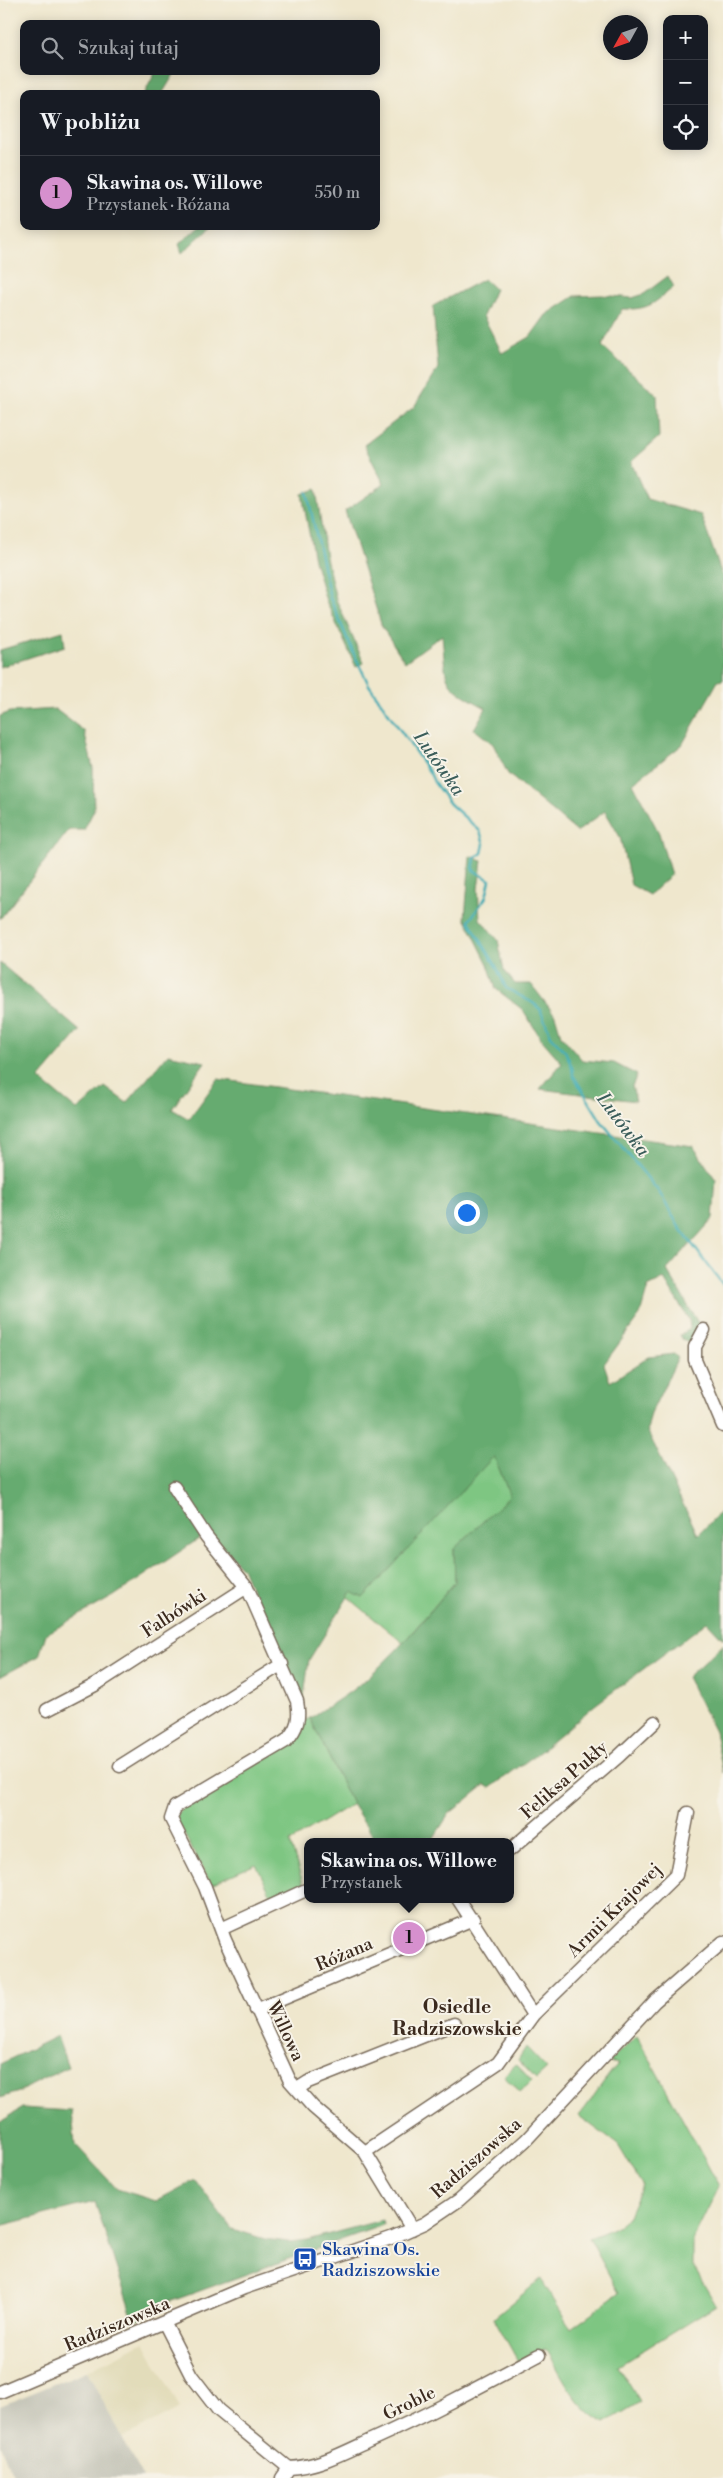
<!DOCTYPE html>
<html lang="pl">
<meta charset="utf-8">
<style>
:root{--surface:#171b24;--page:#242831;--text:#f1f3f6;--muted:#9ea1a6;--line:#363941;--accent:#d690ce}
body{margin:0;font-family:"Libre Bodoni",serif;background:var(--page);color:var(--text)}
.controls{position:absolute;right:15px;top:15px;display:grid;overflow:hidden;border-radius:10px;box-shadow:0 2px 12px #0003}
.controls button{width:45px;height:45px;display:grid;place-items:center;padding:0;border:0;border-bottom:1px solid var(--line);background:var(--surface);color:var(--text);font:25px sans-serif}
.compass{position:absolute;left:603px;top:15px;width:45px;height:45px;border-radius:50%;background:var(--surface);box-shadow:0 2px 12px #0003;rotate:230deg}
.you{position:absolute;left:466px;top:1212px;width:18px;height:18px;margin:-12px;border:4px solid #fff;border-radius:50%;background:#1a73e8;box-shadow:0 0 0 8px #1a73e833}
.badge{display:grid;place-items:center;width:32px;height:32px;border-radius:50%;background:var(--accent);color:#111;font-size:16px;font-weight:700}
.pin{position:absolute;translate:-50% -50%;border:2px solid #fff;box-shadow:0 1px 5px #0006}
.popup{position:absolute;left:304px;top:1838px;width:210px;height:65px;box-sizing:border-box;display:grid;place-content:center;border-radius:10px;background:var(--surface);filter:drop-shadow(0 1px 4px #0005);font-size:16px;white-space:nowrap;color:var(--muted)}
.popup b{font-size:19px;color:var(--text)}
.popup::after{content:'';position:absolute;left:50%;top:100%;margin-left:-10px;border:10px solid transparent;border-top-color:var(--surface)}
.list{margin:0;padding:0;list-style:none}
h2{display:flex;justify-content:space-between;align-items:center;height:65px;margin:0;padding:0 20px;font-size:21px}
h2 small{font-size:16px;font-weight:400;color:var(--muted)}
.list li{display:grid;grid-template-columns:32px 1fr auto;gap:15px;align-items:center;box-sizing:border-box;height:75px;padding:0 20px;border-top:1px solid var(--line)}
.list b{display:block;font-size:19px;white-space:nowrap}
.list p{margin:0;font-size:16px;white-space:nowrap;color:var(--muted)}
.list em{font-size:16px;font-style:normal;color:var(--muted)}
.icon{flex:none;width:28px;height:28px;fill:none;stroke:currentColor;stroke-width:2;stroke-linecap:round;stroke-linejoin:round}
.map{position:relative;flex:none;width:723px;height:2478px;overflow:hidden}
.search{position:absolute;background:var(--surface);box-shadow:0 2px 12px #0003;left:20px;top:20px;width:360px;height:55px;display:flex;align-items:center;gap:12px;box-sizing:border-box;padding:0 18px;border-radius:10px;color:var(--muted);font-size:19px}
.panel{position:absolute;background:var(--surface);box-shadow:0 2px 12px #0003;left:20px;top:90px;width:360px;height:140px;border-radius:10px}
.map>svg:first-child{display:block}
</style>
<div class="map">
<svg width="723" height="2478" viewBox="0 0 723 2478">
<rect width="100%" height="100%" fill="#f7f3e8"/>
<filter id="ink" filterUnits="userSpaceOnUse"><feTurbulence type="fractalNoise" baseFrequency=".02" numOctaves="2"/><feDisplacementMap in="SourceGraphic" scale="10" xChannelSelector="R" yChannelSelector="G"/><feConvolveMatrix kernelMatrix="1 2 1 2 8 2 1 2 1" color-interpolation-filters="sRGB"/></filter>
<filter id="wash" filterUnits="userSpaceOnUse"><feTurbulence type="fractalNoise" baseFrequency=".0096" numOctaves="4" result="noise"/><feDisplacementMap in="SourceGraphic" scale="20" xChannelSelector="R" yChannelSelector="G"/><feGaussianBlur stdDeviation="1.12" result="paint"/><feColorMatrix in="noise" values="0 0 0 0 0 0 0 0 0 0 0 0 0 0 0 0 0 1.4 0 .05"/><feComposite in="paint" operator="in"/></filter>
<g filter="url(#wash)">
<rect width="100%" height="100%" fill="#efe7cd"/>
<path fill="#e2dcba" d="M144 2342 180 2408 122 2438 87 2371Z"/>
<path fill="#c5c5b8" d="M87 2371 143 2478H14L0 2445V2406Z"/>
<path fill="#7ec682" stroke="#5c7850" d="M494 1455 510 1496 454 1549 455 1582 403 1643 348 1597 351 1591 363 1598Z
M310 1718 352 1804 290 1842 304 1886 273 1900 256 1864 211 1884 176 1819C180 1805 196 1799 207 1793 240 1773 270 1746 300 1723Z
M637 2036 719 2186 693 2239V2266L716 2305 618 2366 640 2402 605 2423C576 2408 564 2379 548 2352L545 2350 519 2363 494 2318 541 2279 571 2328 619 2293 589 2238C629 2223 626 2223 642 2185L618 2145 579 2116C593 2099 603 2080 618 2064L608 2062Z
M526 2047 547 2069 536 2079 518 2060Z
M516 2064 532 2081 519 2093 504 2076Z"/>
<path fill="#66ab70" stroke="#506a47" d="M156 71H176L162 94H144Z
M199 226H211L182 253 179 244Z
M668 276 674 287C653 304 649 310 622 309L602 346 657 395 659 437 631 462 647 499 701 515 723 578V680L718 681 682 745 633 783 659 833 671 875 649 895 631 885 620 837 605 811 577 832 508 774 493 744 474 729 486 708C440 683 447 685 442 635L405 662 382 627 345 511 384 484 364 445 414 407 438 368 433 306 484 279 495 289 483 316 502 353 530 337 546 315 575 296 602 295 632 298 644 294Z
M316 489 326 557 336 599 364 663 356 667 326 601 314 560 302 494Z
M63 631 65 646 0 667V650Z
M55 709 84 731 93 768 94 810 84 830H69L0 919V716L10 712Z
M470 856 482 861 478 889 480 919 498 940 504 970 515 984H531L555 1015 561 1035 582 1060 614 1063 637 1075 632 1086 636 1101 540 1089 562 1063 542 1040 523 1010 496 989 488 964 465 918Z
M0 963 80 1031 39 1079 77 1110 105 1087 127 1103 168 1054 205 1062 172 1109 189 1119 218 1079 693 1146 716 1180 713 1219 667 1270 701 1328 690 1344 683 1340 680 1335 690 1329 689 1320 664 1279 648 1287 640 1315 604 1364 610 1382 649 1357 674 1354 678 1358 651 1413 647 1430 698 1535 723 1509V1639L707 1622 595 1705 542 1750 490 1788 485 1785 449 1814 433 1839 429 1842H377L352 1804 310 1718C325 1708 341 1699 355 1688 393 1658 424 1619 455 1582L454 1549 510 1496 494 1456 363 1598 351 1592 309 1660 302 1710 242 1568 209 1532 114 1596 46 1634 39 1656 0 1677Z
M723 1644V1773L715 1732 687 1677Z
M57 2036 68 2067 16 2093 0 2098V2064Z
M23 2108 72 2111 75 2144 117 2189 156 2201 195 2180 232 2229 265 2239 289 2242 307 2240 382 2220 383 2225 169 2302 134 2322 95 2202 0 2226V2122Z"/>
<g fill="none" stroke-linecap="round" stroke-linejoin="round">
<path stroke="#39aab4" stroke-width="2.5" d="M307 492 330 598 353 652 369 685 430 773 434 782 450 804 480 831 484 844 482 853 475 858 473 870 490 880 486 897 469 921 496 966 506 988 533 1003 540 1009 551 1036 565 1051 572 1067 573 1075 601 1121 659 1192 679 1227 723 1285"/>
</g>
</g>
<g filter="url(#ink)">
<g fill="none" stroke-linecap="round" stroke-linejoin="round">
<g stroke="#7a6c5b" stroke-width="15">
<path id="minor" d="M704 1330 695 1347V1360L723 1426
M174 1487 206 1536 247 1587
M47 1710 95 1685 247 1587 297 1701C300 1718 298 1728 286 1741L175 1807 171 1819 205 1887 225 1940 290 2081 313 2107 365 2152 412 2229
M120 1766 282 1664
M510 1850 619 1756 655 1722
M458 1899 533 2015
M221 1929 308 1889
M256 2010 473 1919
M297 2089 308 2082 454 2024
M365 2152 498 2063 533 2015 676 1875 688 1813
M164 2322 191 2375 218 2410 289 2468 282 2478
M0 2392 244 2288 391 2238 425 2223 459 2200 526 2140 655 2001 723 1942
M289 2468C318 2467 345 2452 371 2440 429 2414 483 2385 539 2355"/>
</g>
<use href="#minor" stroke="#fff" stroke-width="12"/>
</g>
</g>
<defs>
<g id="bus-square" transform="scale(1.25)"><rect x="-9" y="-9" width="18" height="18" rx="4" fill="#1a4fb4" stroke="#f7f3e8"/><path d="M-5-6H5V4H4V6H2V4H-2V6H-4V4H-5ZM-3.5-4V0h7V-4ZM-3.5 1.2v1.5H-2V1.2ZM2 1.2v1.5H3.5V1.2Z" fill="#fff"/></g>
</defs>
<g fill-rule="evenodd">
<use href="#bus-square" x="305" y="2259"/>
</g>
<g text-anchor="middle" stroke-width="4" stroke-linejoin="round" paint-order="stroke">
<g font-size="18" fill="#3b2a1e" stroke="#f7f3e8">
<text transform="translate(174 1613) rotate(-33)" y="6">Falbówki</text>
<text transform="translate(564 1780) rotate(-41)" y="6">Feliksa Pukły</text>
<text transform="translate(614 1910) rotate(-45)" y="6">Armii Krajowej</text>
<text transform="translate(344 1954) rotate(-23)" y="6">Różana</text>
<text transform="translate(286 2031) rotate(65)" y="6">Willowa</text>
<text transform="translate(476 2158) rotate(-41)" y="6">Radziszowska</text>
<text transform="translate(117 2324) rotate(-23)" y="6">Radziszowska</text>
<text transform="translate(409 2403) rotate(-26)" y="6">Groble</text>
</g>
<g font-size="18" fill="#164399" stroke="#f7f3e8" text-anchor="start">
<text x="322" y="2255">Skawina Os.<tspan x="322" dy="21">Radziszowskie</tspan></text>
</g>
<g font-size="19" font-style="italic" fill="#3a5d5a" stroke="#f7f3e8">
<text transform="translate(440 763) rotate(55)" y="7">Lutówka</text>
<text transform="translate(624 1124) rotate(53)" y="7">Lutówka</text>
</g>
<g font-size="19" font-weight="bold" fill="#3b2a1e" stroke="#f7f3e8">
<text x="457" y="2013">Osiedle<tspan x="457" dy="22">Radziszowskie</tspan></text>
</g>
</g>
</svg>
<div class="controls">
<button>+</button>
<button>−</button>
<button><svg class="icon" aria-label="locate" viewBox="0 0 24 24"><circle cx="12" cy="12" r="6"/><path d="M12 2v4M12 18v4M2 12h4M18 12h4"/></svg></button>
</div>
<svg class="compass" viewBox="-18 -18 36 36"><path d="M0-13l5 13h-10z" fill="#e53935"/><path d="M0 13l5-13h-10z" fill="#9ea1a6"/></svg>
<div class="you"></div>
<div class="pin badge" style="left:409px;top:1938px">1</div>
<div class="popup"><b>Skawina os. Willowe</b>Przystanek</div>
<div class="search"><svg class="icon" aria-label="search" viewBox="0 0 24 24"><circle cx="10" cy="10" r="6"/><path d="M15 15l6 6"/></svg>Szukaj tutaj</div>
<section class="panel">
<h2>W pobliżu<small></small></h2>
<ul class="list">
<li><span class="badge">1</span><div><b>Skawina os. Willowe</b><p>Przystanek · Różana</p></div><em>550 m</em></li>
</ul>
</section>
</div>
